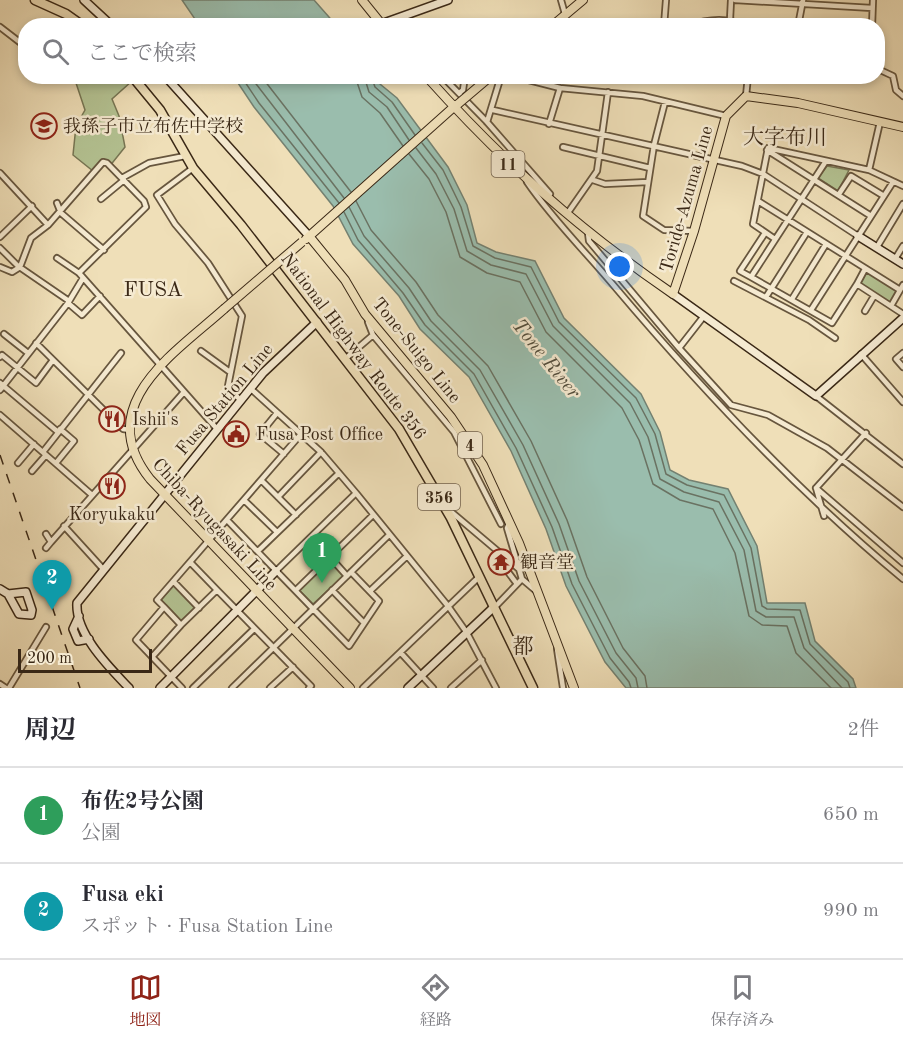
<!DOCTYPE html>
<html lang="ja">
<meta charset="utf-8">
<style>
:root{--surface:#fff;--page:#f7f7f7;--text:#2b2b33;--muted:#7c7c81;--line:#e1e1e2;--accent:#8f2418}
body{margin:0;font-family:"Old Standard TT","Noto Serif JP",serif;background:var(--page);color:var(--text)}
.scale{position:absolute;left:18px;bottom:15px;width:134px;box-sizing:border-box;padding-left:6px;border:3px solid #3a2816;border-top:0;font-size:16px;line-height:21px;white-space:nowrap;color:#3a2816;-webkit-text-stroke:4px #f5ead1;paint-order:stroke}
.you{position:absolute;left:620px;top:267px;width:21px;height:21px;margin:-15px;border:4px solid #fff;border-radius:50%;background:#1a73e8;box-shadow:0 0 0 9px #1a73e833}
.badge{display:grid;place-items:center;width:39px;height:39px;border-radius:50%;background:var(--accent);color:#fff;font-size:20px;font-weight:700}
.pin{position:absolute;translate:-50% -50px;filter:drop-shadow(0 2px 3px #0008)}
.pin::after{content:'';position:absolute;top:32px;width:21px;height:18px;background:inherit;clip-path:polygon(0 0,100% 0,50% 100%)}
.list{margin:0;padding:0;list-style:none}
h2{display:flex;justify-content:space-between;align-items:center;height:78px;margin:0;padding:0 24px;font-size:26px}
h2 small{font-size:20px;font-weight:400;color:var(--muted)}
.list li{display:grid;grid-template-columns:39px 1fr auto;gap:18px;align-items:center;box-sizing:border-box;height:96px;padding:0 24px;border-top:2px solid var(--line)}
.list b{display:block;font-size:22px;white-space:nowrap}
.list p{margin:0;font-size:20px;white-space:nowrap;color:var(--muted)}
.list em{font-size:20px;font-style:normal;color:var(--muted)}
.icon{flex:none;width:33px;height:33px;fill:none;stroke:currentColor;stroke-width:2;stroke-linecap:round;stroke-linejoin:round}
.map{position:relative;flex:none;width:903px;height:688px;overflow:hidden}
.search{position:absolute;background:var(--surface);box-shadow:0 3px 9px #0003;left:18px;right:18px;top:18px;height:66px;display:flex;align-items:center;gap:15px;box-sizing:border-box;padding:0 21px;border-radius:24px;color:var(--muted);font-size:22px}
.sheet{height:270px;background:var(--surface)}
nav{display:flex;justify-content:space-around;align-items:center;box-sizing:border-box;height:84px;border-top:2px solid var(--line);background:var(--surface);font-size:16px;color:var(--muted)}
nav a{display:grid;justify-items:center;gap:3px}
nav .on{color:var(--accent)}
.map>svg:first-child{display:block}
</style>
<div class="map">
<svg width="903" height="688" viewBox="0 0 903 688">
<rect width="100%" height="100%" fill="#efdfb8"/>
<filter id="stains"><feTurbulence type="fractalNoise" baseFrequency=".00333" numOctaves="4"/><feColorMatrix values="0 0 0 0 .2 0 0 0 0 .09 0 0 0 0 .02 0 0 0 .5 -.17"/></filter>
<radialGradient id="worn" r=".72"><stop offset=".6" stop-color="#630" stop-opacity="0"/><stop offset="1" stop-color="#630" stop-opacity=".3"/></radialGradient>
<path fill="#b4c393" stroke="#777654" stroke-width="1.5" d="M74 77H128L132 81 112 99 119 116 125 147 109 167 102 163 93 171 73 155 76 126 85 110Z
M827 166 849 170 838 191 818 178Z
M866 271 899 292 890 304 859 284Z
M330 560 345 575 313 604 299 590Z
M174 585 197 608 182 622 161 600Z"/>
<path fill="#9abdad" stroke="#748171" stroke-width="1.5" d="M182 0H314L336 25H199Z
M234 77H376L380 84 397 98 448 167 467 205 477 243 496 252 535 261 564 318 641 394 660 432 670 470 689 480 728 489 757 546 767 603H805L815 641 853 679 856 688H626L605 662 566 586 546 529 511 451 469 377 420 329 399 296 353 244 333 206 254 107Z"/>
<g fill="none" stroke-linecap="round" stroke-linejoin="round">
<path stroke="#6a7262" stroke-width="1.5" d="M241 76 259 103 339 203
M250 76 344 198
M261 76 351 192
M355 76 362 97 380 113 403 146
M364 76 369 92 387 107 409 140
M371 76 375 87 392 102 415 135
M422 143 443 170 461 207 473 246 495 258 531 267 559 322 636 398 655 434 666 474 687 485 724 495 751 548 762 606 767 609 800 610 810 644 848 682 850 688
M416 148 436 174 454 209 467 251 491 265 526 274 553 326 630 403 648 437 660 479 684 492 719 502 744 550 756 611 766 617H794L804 648 842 688
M409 154 429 179 446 212 460 257 487 273 520 282 546 332 622 408 639 440 653 484 680 500 713 509 735 553 749 616 762 625 787 626 796 653 831 688
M356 201 371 230 416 282 438 315 488 366 531 441 567 520 587 577 623 648 645 676 647 688
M349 207 364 236 409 288 431 321 480 370 523 445 559 524 579 581 616 653 636 678 638 688
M344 212 358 240 403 293 425 325 474 374 516 448 552 527 572 584 610 658 629 682 631 688"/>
<g stroke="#67563e" stroke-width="8">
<path id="street" d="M561 0 565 14
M735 0 872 8
M730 20 731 0
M664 26 666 0
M687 26C705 20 726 16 744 26
M798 26 803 0
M872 26 873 0
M0 27 26 47
M878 69 893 76 896 90 903 96
M442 76 487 122 550 194
M513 76 560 88 643 96 726 116
M139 84 148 76
M459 93 463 90 465 76
M746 96 748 76
M665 102 654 145 643 216 664 230 694 231
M493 110 742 166 763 174 858 236
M487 122 501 76
M549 124 560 88
M563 147 650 168
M767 150 871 216
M826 161 751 277 832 323 857 284 903 314
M193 168 157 195 175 224 208 263 242 316 228 386 240 400
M869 170 880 122
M0 173 48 225 103 162 107 163 144 201 146 207 79 273
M122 178 149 163 185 156
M593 180 605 184 648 182
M527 182C553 220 586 252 615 287 703 391 798 492 903 579
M839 194 851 176 884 196
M101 199 124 180
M758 201 900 290
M57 203 61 213 104 250
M567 214 597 171 608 92
M588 233 589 241 679 348 731 405 768 415 827 448 903 507
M0 237 32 206
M775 239 753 224 768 148 869 170 903 186
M877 247 903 204
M0 248 18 266 69 301
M57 258 79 273 217 429
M895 259 903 246
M0 267 12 272 20 267 31 238 48 225
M751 277 740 271 765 233
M734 281 809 320 835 338
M857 284 865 269
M766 297 807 232
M792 299 826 244
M68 303 82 315 100 296
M891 306 903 285
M811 310 893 182
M865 311 874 296
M368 322 373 335 454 432 501 524
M4 334 28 353
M36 343 123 429 130 430
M679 348 704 316
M201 351 230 372
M903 353 896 359 903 367
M861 354 903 402
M0 357 2 355 36 383 53 360
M345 359 373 335
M0 383 58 432
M250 388 321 452 356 493 448 606 467 633 496 688
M0 390 68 303 83 278
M816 396 903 464
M277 413 260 434 284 454
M0 415 92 495
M866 433 816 488 903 563
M43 452 121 353
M18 463 34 444
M56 463 74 441 60 429
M32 471 46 455
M261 480 296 515
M816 488 824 516
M278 497 321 452
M244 500 277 532
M449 510 520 570
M227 520 349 646 379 601 351 572
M509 523 507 528 522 579 535 590
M64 526 104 570
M46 534 51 542 46 548
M51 542 184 392
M258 551 339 473
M330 557 347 576
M505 568 517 584
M276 571 356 493
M174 582 199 608
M217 590 311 686 309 688
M296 590 373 515
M332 590 364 623
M370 591 407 556
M164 607 181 625 217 590 190 562
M495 607 522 579
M557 649 563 688
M401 653 433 688
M152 657 181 625
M0 684 6 688
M9 688 46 627
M182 688 136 640 164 607 157 600 301 434
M193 688 254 629
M232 688 389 535
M270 688 293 667
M363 688 480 576
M451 688 482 660"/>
</g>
<g stroke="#3a2816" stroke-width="10">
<path id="secondary" d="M84 0 112 26
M381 24 448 0
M165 76 309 236
M858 236 903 264
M673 294 816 396 903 318
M0 589 8 594 19 614 31 615 32 610 26 592 8 594
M79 616 73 629 78 641 89 639
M129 688C110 668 75 634 77 603L263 373 317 322
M160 688 276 571
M408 688 494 607"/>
</g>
<g stroke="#3a2816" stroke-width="10">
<path id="primary" d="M362 0 383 26
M552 26 583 0
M426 76C503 162 578 229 673 294L694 231 726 116 746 96 798 103 903 127
M309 236 345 280 365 314 451 417 483 465 519 543 574 688
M306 239 456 105
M224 309C175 353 91 405 150 479L350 688"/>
</g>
<g stroke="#3a2816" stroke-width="11">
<path id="highway" d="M35 0 66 14 83 26
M132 76 160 110 193 168 241 225 399 429 451 518 533 688"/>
</g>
<use href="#street" stroke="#f5ead1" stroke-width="4.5"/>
<use href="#secondary" stroke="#f5ead1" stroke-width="7"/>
<use href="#primary" stroke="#efdfb8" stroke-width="8"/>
<use href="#highway" stroke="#efdfb8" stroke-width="8"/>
<path stroke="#3a2816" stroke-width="1.5" stroke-dasharray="10 10" stroke-linecap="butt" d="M0 455 80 688"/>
<g stroke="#3a2816" stroke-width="10" stroke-linecap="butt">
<path id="primary-bridge" d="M458 104 491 76
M224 309 302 242"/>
</g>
<use href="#primary-bridge" stroke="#efdfb8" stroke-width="8"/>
</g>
<defs>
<g id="school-ring" transform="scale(1.35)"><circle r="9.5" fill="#f5ead1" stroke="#8f2418" stroke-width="1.5"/><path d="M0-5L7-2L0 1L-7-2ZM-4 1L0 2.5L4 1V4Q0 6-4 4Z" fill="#8f2418"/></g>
<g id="restaurant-ring" transform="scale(1.35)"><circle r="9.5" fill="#f5ead1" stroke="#8f2418" stroke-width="1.5"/><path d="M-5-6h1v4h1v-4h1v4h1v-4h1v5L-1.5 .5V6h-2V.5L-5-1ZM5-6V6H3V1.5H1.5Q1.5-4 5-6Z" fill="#8f2418"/></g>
<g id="civic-ring" transform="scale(1.35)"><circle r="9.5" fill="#f5ead1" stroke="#8f2418" stroke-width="1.5"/><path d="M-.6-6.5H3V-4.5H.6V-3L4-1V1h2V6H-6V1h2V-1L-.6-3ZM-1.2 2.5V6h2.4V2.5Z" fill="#8f2418"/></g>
<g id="temple-ring" transform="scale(1.35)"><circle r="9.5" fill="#f5ead1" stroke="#8f2418" stroke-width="1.5"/><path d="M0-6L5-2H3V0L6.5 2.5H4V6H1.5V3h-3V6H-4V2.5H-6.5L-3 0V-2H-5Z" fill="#8f2418"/></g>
</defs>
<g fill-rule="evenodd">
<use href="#school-ring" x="44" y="126"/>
<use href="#restaurant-ring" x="112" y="419"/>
<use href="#civic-ring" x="236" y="434"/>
<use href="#restaurant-ring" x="112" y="486"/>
<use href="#temple-ring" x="501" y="562"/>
</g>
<g text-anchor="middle" stroke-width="5" stroke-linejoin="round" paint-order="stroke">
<g fill="#f5ead1" stroke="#72624e" stroke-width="1.5">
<rect x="491.5" y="151" width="33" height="26" rx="4.5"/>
<rect x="458" y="432" width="24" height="26" rx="4.5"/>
<rect x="418" y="484" width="42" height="26" rx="4.5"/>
</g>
<g font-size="16" font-weight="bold" fill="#3a2816">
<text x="508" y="170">11</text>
<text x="470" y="451">4</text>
<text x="439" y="503">356</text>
</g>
<g font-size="18" fill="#3a2816" stroke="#f5ead1" text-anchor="start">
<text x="63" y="132">我孫子市立布佐中学校</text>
<text x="132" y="425">Ishii's</text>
<text x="256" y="440">Fusa Post Office</text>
<text x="112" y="520" text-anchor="middle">Koryukaku</text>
<text x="520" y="568">観音堂</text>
</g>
<g font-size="18" fill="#3a2816" stroke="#f5ead1">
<text transform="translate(686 199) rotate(-74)" y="6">Toride-Azuma Line</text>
<text transform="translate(354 346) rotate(53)" y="6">National Highway Route 356</text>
<text transform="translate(417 350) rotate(51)" y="6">Tone-Suigo Line</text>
<text transform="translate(224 399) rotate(-50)" y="6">Fusa Station Line</text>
<text transform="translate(215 524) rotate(47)" y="6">Chiba-Ryugasaki Line</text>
</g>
<g font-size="20" font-style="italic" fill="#524d3c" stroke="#f5ead1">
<text transform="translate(547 358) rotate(51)" y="7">Tone River</text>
</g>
<g font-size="21" fill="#3a2816" stroke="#f5ead1">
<text x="785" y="144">大字布川</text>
<text x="153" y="296">FUSA</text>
<text x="523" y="653">都</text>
</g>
</g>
<rect width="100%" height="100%" filter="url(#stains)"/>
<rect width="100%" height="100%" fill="url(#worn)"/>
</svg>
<div class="scale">200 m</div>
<div class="you"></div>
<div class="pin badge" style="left:322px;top:583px;background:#2e9e5b">1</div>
<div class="pin badge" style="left:52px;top:610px;background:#0f9aa8">2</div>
<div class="search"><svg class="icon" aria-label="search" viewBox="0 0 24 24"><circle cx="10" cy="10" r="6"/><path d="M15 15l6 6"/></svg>ここで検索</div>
</div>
<section class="sheet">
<h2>周辺<small>2件</small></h2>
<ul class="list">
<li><span class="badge" style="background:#2e9e5b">1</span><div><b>布佐2号公園</b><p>公園</p></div><em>650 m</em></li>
<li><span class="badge" style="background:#0f9aa8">2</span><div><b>Fusa eki</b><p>スポット · Fusa Station Line</p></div><em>990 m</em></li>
</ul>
</section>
<nav>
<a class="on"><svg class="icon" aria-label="map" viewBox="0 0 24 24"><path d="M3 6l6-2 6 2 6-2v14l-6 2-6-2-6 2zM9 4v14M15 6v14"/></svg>地図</a>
<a><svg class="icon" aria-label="directions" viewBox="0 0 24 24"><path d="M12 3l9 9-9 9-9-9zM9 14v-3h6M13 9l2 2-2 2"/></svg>経路</a>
<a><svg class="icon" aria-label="saved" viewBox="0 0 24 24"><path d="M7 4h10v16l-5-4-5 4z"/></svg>保存済み</a>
</nav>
